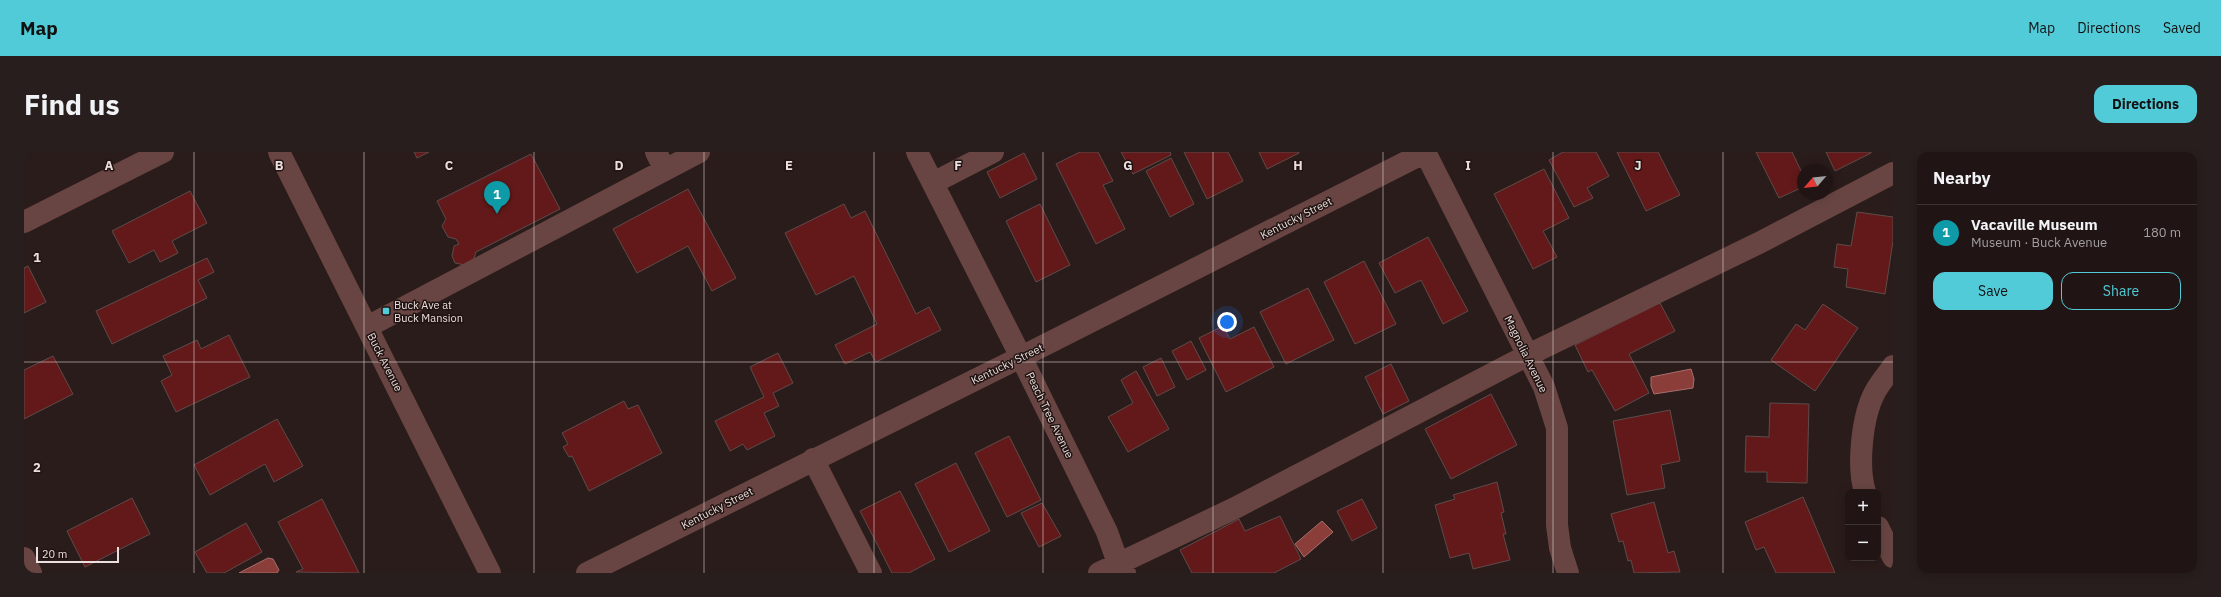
<!DOCTYPE html>
<meta charset="utf-8">
<style>
:root{--surface:#201514;--page:#281e1d;--text:#f1f3f6;--muted:#a29fa0;--line:#3d3434;--accent:#52cbd8}
body{margin:0;font-family:"IBM Plex Sans",sans-serif;background:var(--page);color:var(--text)}
.controls{position:absolute;right:12px;bottom:12px;display:grid;overflow:hidden;border-radius:8px;box-shadow:0 2px 10px #0003}
.controls button{width:36px;height:36px;display:grid;place-items:center;padding:0;border:0;border-bottom:1px solid var(--line);background:var(--surface);color:var(--text);font:20px sans-serif}
.compass{position:absolute;left:1773px;top:12px;width:36px;height:36px;border-radius:50%;background:var(--surface);box-shadow:0 2px 10px #0003;rotate:242deg}
.scale{position:absolute;left:12px;bottom:10px;width:83px;box-sizing:border-box;padding-left:4px;border:2px solid #eadfde;border-top:0;font-size:11px;line-height:14px;white-space:nowrap;color:#eadfde;-webkit-text-stroke:3px #201311;paint-order:stroke}
.you{position:absolute;left:1203px;top:170px;width:14px;height:14px;margin:-10px;border:3px solid #fff;border-radius:50%;background:#1a73e8;box-shadow:0 0 0 6px #1a73e833}
.badge{display:grid;place-items:center;width:26px;height:26px;border-radius:50%;background:var(--accent);color:#fff;font-size:13px;font-weight:700}
.pin{position:absolute;translate:-50% -33px;filter:drop-shadow(0 1px 2px #0008)}
.pin::after{content:'';position:absolute;top:21px;width:14px;height:12px;background:inherit;clip-path:polygon(0 0,100% 0,50% 100%)}
.list{margin:0;padding:0;list-style:none}
h2{display:flex;justify-content:space-between;align-items:center;height:52px;margin:0;padding:0 16px;font-size:17px}
h2 small{font-size:13px;font-weight:400;color:var(--muted)}
.list li{display:grid;grid-template-columns:26px 1fr auto;gap:12px;align-items:center;box-sizing:border-box;height:56px;padding:0 16px;border-top:1px solid var(--line)}
.list b{display:block;font-size:15px;white-space:nowrap}
.list p{margin:0;font-size:13px;white-space:nowrap;color:var(--muted)}
.list em{font-size:13px;font-style:normal;color:var(--muted)}
.actions{display:flex;gap:8px;padding:12px 16px}
.actions a{flex:1;padding:9px 0;border:1px solid var(--accent);border-radius:12px;text-align:center;font-size:14px;color:var(--accent)}
.actions .main{background:var(--accent);color:#111}
.map{position:relative;flex:none;width:1869px;height:421px;overflow:hidden;border-radius:12px}
header{display:flex;align-items:center;gap:24px;box-sizing:border-box;height:56px;padding:0 20px;background:var(--accent);color:#111}
header strong{font-size:19px}
nav{display:flex;gap:22px;margin-inline-start:auto;font-size:14px}
.intro{display:flex;align-items:center;justify-content:space-between;box-sizing:border-box;height:96px;padding:0 24px}
h1{margin:0;font-size:28px}
.button{padding:10px 18px;border-radius:12px;background:var(--accent);color:#111;font-size:14px;font-weight:700}
main{display:flex;gap:24px;padding:0 24px}
aside{flex:1;background:var(--surface);border-radius:12px;box-shadow:0 2px 10px #0003}
.map>svg:first-child{display:block}
</style>
<header>
<strong>Map</strong>
<nav><a>Map</a><a>Directions</a><a>Saved</a></nav>
</header>
<div class="intro"><h1>Find us</h1><a class="button">Directions</a></div>
<main>
<div class="map">
<svg width="1869" height="421" viewBox="0 0 1869 421">
<rect width="100%" height="100%" fill="#2a1c1a"/>
<path fill="#8b3d3a" stroke="#a86e6b" d="M1667 217 1670 227 1669 236 1630 242 1627 234V225Z
M1298 369 1309 380 1280 405 1271 392Z
M244 406 249 407 255 418 253 421H215Z"/>
<path fill="#631919" stroke="#5d4c4a" d="M390 0H405L393 6Z
M1056 0H1074L1089 29 1079 33 1101 77 1072 92 1032 12Z
M1097 0H1146L1147 3 1109 22Z
M1160 0H1204L1219 29 1183 47Z
M1235 0H1275V1L1243 17Z
M1539 0H1572L1585 24 1563 36 1569 46 1550 55 1525 8Z
M1593 0H1634L1656 43 1622 59Z
M1732 0H1768L1779 23V35L1755 46Z
M1802 0H1847V1L1811 19Z
M1000 1 1013 27 976 46 963 20Z
M507 2 536 57 452 100 449 109 441 113 431 111 428 104 430 94 435 92 432 87 424 85 418 74 422 67 413 49Z
M1147 6 1170 52 1146 65 1122 19Z
M1520 17 1545 66 1519 79 1533 105 1509 117 1470 42Z
M664 37 712 126 688 139 664 94 613 121 589 77Z
M166 39 183 71 148 89 154 101 136 110 130 98 105 111 88 79Z
M820 52 827 66 841 59 892 162 905 155 917 178 852 210 846 200 821 212 811 193 853 172 830 124 792 143 761 81Z
M1016 52 1046 113 1012 130 982 69Z
M1833 60 1869 65V89L1861 142 1822 135 1824 117 1810 115 1813 92 1827 94Z
M1404 85 1444 159 1419 172 1397 128 1371 141 1355 111Z
M183 106 190 120 174 128 183 146 88 192 72 159Z
M1340 109 1372 172 1331 192 1300 130Z
M4 114 22 150 0 161V116Z
M1284 136 1310 188 1262 212 1236 160Z
M1636 151 1651 179 1605 202 1625 241 1591 259 1568 218 1564 220 1551 193Z
M1799 152 1834 176 1791 239 1747 208 1772 172 1781 178Z
M1199 174 1206 187 1230 175 1250 215 1202 240 1175 186Z
M205 183 226 225 152 260 137 229 148 223 139 204 173 188 177 197Z
M1167 189 1182 218 1163 228 1148 199Z
M754 201 769 231 749 241 755 254 740 261 751 284 723 298 719 292 706 299 691 269 740 245 726 215Z
M29 204 49 242 0 267V218Z
M1137 206 1151 235 1133 244 1119 215Z
M1367 212 1385 249 1359 262 1341 225Z
M1112 219 1145 277 1104 300 1084 265 1109 251 1097 228Z
M1467 242 1493 293 1427 327 1401 277Z
M600 249 604 257 614 253 638 301 565 339 548 304 545 305 539 295 544 292 538 281Z
M1746 251 1785 252 1783 331 1743 330V320H1721L1722 284 1745 285Z
M1646 258 1656 309 1637 313 1641 336 1603 343 1589 269Z
M253 267 279 314 250 330 241 312 186 343 170 313Z
M985 284 1017 348 983 365 951 301Z
M932 311 966 379 925 400 891 332Z
M1473 330 1480 360 1477 361 1482 382H1479L1486 408 1449 417 1445 401 1426 406 1411 353 1431 347 1429 343Z
M876 339 911 407 885 421H868L836 359Z
M1779 345 1811 421H1752L1740 395 1732 398 1721 370Z
M108 346 126 382 61 415 43 379Z
M298 347 335 421 272 420 279 417 254 370Z
M1338 347 1353 376 1328 389 1313 359Z
M1630 350 1644 401 1650 399 1656 420 1610 421 1607 408 1604 409 1599 389 1595 390 1587 362Z
M1018 351 1037 384 1015 395 997 361Z
M1256 364 1277 407 1250 421H1168L1156 398 1215 367 1221 379Z
M222 371 238 400 200 421H183L171 400Z"/>
<g fill="none" stroke-linecap="round" stroke-linejoin="round">
<path stroke="#684542" stroke-width="22" d="M255 0 466 421
M632 0 641 18
M893 0 997 205 1083 380 1094 411 1101 421
M1401 0 1520 235 1533 276V373L1536 396 1544 421
M909 31 969 0
M0 70 139 0
M343 175 675 0
M789 307 847 421
M1841 340C1833 314 1838 264 1851 240 1856 231 1863 223 1869 214
M1854 375 1869 405
M0 406 7 421
M563 421 997 205 1402 0
M1075 421 1211 356 1504 203 1735 91 1869 21"/>
</g>
<path fill="none" stroke="#eadfde" stroke-width="1" stroke-opacity="0.55" d="M170 0V421M340 0V421M510 0V421M680 0V421M850 0V421M1019 0V421M1189 0V421M1359 0V421M1529 0V421M1699 0V421M0 210H1869"/>
<rect fill="#52cbd8" stroke="#201311" stroke-width="1.5" x="358" y="155" width="8" height="8" rx="2"/>
<g text-anchor="middle" stroke-width="3" stroke-linejoin="round" paint-order="stroke">
<g font-size="11" fill="#eadfde" stroke="#201311">
<text transform="translate(1272 66) rotate(-27)" y="4">Kentucky Street</text>
<text transform="translate(1502 202) rotate(64)" y="4">Magnolia Avenue</text>
<text transform="translate(361 210) rotate(63)" y="4">Buck Avenue</text>
<text transform="translate(983 212) rotate(-26)" y="4">Kentucky Street</text>
<text transform="translate(1026 263) rotate(64)" y="4">Peach Tree Avenue</text>
<text transform="translate(693 356) rotate(-27)" y="4">Kentucky Street</text>
</g>
<g font-size="11" fill="#eadfde" stroke="#201311" text-anchor="start">
<text x="370" y="157">Buck Ave at<tspan x="370" dy="13">Buck Mansion</tspan></text>
</g>
</g>
<g font-size="13" text-anchor="middle" font-weight="bold" fill="#eadfde" stroke="#201311" stroke-width="3" stroke-linejoin="round" paint-order="stroke">
<text x="85" y="18">A</text>
<text x="255" y="18">B</text>
<text x="425" y="18">C</text>
<text x="595" y="18">D</text>
<text x="765" y="18">E</text>
<text x="934" y="18">F</text>
<text x="1104" y="18">G</text>
<text x="1274" y="18">H</text>
<text x="1444" y="18">I</text>
<text x="1614" y="18">J</text>
<text x="13" y="110">1</text>
<text x="13" y="320">2</text>
</g>
</svg>
<div class="controls">
<button>+</button>
<button>−</button>
</div>
<svg class="compass" viewBox="-18 -18 36 36"><path d="M0-13l5 13h-10z" fill="#e53935"/><path d="M0 13l5-13h-10z" fill="#a29fa0"/></svg>
<div class="scale">20 m</div>
<div class="you"></div>
<div class="pin badge" style="left:473px;top:62px;background:#0f9aa8">1</div>
</div>
<aside>
<h2>Nearby<small></small></h2>
<ul class="list">
<li><span class="badge" style="background:#0f9aa8">1</span><div><b>Vacaville Museum</b><p>Museum · Buck Avenue</p></div><em>180 m</em></li>
</ul>
<div class="actions"><a class="main">Save</a><a>Share</a></div>
</aside>
</main>
